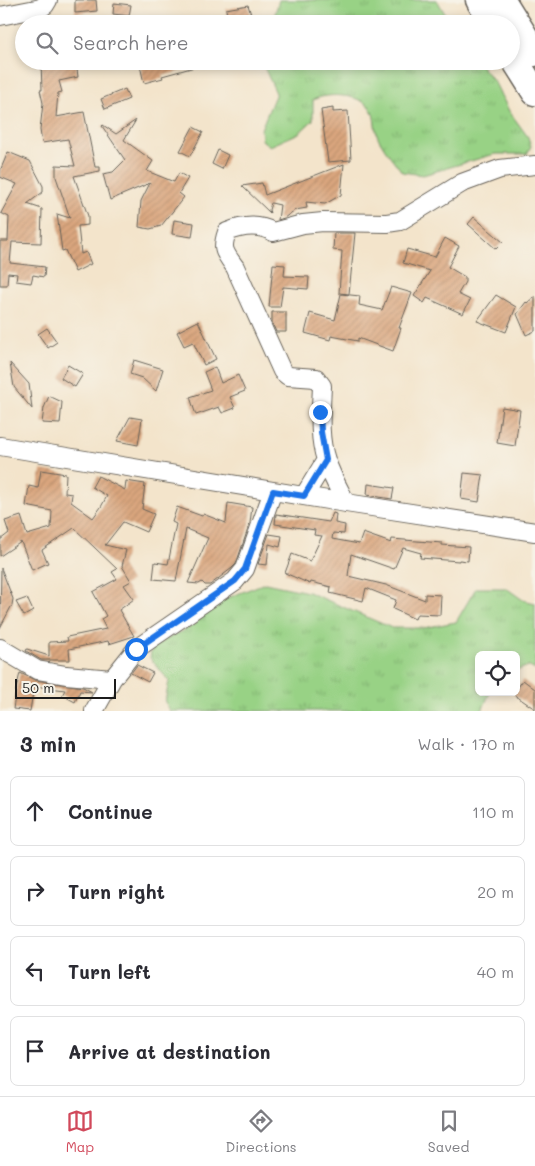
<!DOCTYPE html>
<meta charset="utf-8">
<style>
:root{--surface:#fff;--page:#f7f7f7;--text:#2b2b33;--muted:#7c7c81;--line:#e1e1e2;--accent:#d1495b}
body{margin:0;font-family:Mali,sans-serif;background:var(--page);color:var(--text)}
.controls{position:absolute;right:15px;bottom:15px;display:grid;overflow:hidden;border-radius:8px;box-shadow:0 2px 8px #0003}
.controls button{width:45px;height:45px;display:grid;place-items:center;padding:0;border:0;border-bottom:1px solid var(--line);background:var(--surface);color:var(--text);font:25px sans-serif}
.scale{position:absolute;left:15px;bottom:12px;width:101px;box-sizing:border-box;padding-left:5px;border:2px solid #1c1c1c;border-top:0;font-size:14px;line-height:18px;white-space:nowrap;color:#1c1c1c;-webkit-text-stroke:4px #f7f3e8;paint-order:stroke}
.stop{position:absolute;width:15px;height:15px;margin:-11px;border:4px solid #1a73e8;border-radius:50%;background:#fff}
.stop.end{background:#1a73e8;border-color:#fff;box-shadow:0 1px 5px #0008}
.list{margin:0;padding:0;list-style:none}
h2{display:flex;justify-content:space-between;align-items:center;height:65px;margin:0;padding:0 20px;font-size:21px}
h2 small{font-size:16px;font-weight:400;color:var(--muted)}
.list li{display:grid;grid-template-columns:32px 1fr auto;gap:15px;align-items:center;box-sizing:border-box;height:70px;margin:0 10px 10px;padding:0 10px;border:1px solid var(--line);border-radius:8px}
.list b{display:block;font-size:19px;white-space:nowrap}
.list em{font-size:16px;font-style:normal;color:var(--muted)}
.icon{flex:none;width:28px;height:28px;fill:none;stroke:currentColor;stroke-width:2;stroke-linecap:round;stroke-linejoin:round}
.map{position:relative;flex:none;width:535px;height:711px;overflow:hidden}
.search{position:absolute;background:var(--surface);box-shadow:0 2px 8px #0003;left:15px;right:15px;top:15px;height:55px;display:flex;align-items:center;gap:12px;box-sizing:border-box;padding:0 18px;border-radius:28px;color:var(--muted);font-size:19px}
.sheet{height:385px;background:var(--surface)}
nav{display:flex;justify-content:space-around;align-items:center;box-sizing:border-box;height:70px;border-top:1px solid var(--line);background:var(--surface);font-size:14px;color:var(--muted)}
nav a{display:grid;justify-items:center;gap:2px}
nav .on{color:var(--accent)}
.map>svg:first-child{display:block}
</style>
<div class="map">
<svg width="535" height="711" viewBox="0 0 535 711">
<defs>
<pattern id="grass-tufts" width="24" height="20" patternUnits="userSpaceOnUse" patternTransform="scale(1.25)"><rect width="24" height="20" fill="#98d285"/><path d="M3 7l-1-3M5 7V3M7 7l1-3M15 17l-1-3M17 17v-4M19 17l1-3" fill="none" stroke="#82b472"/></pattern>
<pattern id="building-hatch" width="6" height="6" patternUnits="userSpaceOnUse" patternTransform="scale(1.25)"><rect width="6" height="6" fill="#daa67e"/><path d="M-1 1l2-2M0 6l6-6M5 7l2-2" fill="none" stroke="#ba8e6c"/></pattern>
</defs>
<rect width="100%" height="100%" fill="#f7f3e8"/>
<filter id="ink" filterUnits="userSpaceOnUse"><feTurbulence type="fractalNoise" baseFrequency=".02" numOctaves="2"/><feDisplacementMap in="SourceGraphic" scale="10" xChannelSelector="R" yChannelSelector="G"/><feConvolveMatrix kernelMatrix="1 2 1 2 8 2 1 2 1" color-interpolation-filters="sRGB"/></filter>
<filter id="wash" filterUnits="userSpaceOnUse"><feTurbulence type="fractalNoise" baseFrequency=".0096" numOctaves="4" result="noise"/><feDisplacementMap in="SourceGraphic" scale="20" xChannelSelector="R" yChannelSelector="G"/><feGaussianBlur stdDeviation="1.12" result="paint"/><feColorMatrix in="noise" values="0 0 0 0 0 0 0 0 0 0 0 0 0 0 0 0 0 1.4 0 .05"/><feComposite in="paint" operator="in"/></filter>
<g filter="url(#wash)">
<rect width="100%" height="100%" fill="#f3e4cb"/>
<path fill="url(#grass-tufts)" stroke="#5a7750" d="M279 0H437L451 24H272Z
M264 61H477L495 83 509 111 528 137 531 146 527 154H495L423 175 402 172C395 162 386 152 380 141 374 132 376 120 372 111 364 94 328 92 313 100V120L299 133 270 146 262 140 261 129 276 93 264 67Z
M265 583 308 592 392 628H423L456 622 476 588H506L523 600 535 603V670L528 666 516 671V655H479V692H490L482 711H170L165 702 169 681 150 658 152 647 192 626 207 610 225 599Z"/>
<g id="blocks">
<path fill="url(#building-hatch)" d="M75 0H96L97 11 75 13Z
M114 3 131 5 129 16 113 14Z
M248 5 254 24H228L226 9Z
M41 61H76L78 77 59 81 62 92 58 93 56 117 84 112 95 167H100V171L74 176 88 216V225L78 226 81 254 86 252 91 264 75 272 65 250 62 251 57 214 70 218 56 177V165L75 166 68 139 42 143 40 130 43 103 40 90H42Z
M139 61H202V65L162 76 163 78 144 83Z
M125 89 129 99 105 109 101 99Z
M333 108V112L348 111 351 160 328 162 321 110Z
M136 120 124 140 153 161 147 171 174 182 179 173 188 178 179 193 184 197 161 226 150 229 139 227 141 201 150 183 110 200 103 174 113 172 125 160 102 126 103 125 116 134Z
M193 127 203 132 190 156 180 151Z
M218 150 228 155 222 169 212 164Z
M8 152 30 161 43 186V192L27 204 42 209 41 243 12 242 10 263 45 267 44 277 33 275 31 283 16 281 17 274 8 273 7 285H0V241H8L9 217 1 213 17 184 0 177V171Z
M344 164 341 195 325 204 306 202 307 208 295 210 284 218 278 220 280 205 271 203 269 210 270 213 242 186 262 183 265 195Z
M474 217 503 242 496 249 468 224Z
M174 220 194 223 192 237 172 234Z
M334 233H355L349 294 339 293 342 251 333 250Z
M445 238 459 246 448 267 465 277V282L458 294 470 300 463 314 427 298 424 303 414 296 430 271 403 263 407 249 435 257Z
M273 264 285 265 284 276 309 277 308 289 283 287 280 307H269Z
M391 287 412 293 399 328H401L393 351 358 338V341L331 336 330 340 305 333 310 313 335 320 341 294 360 296 359 305 382 310Z
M496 295 516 307 506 332 477 321Z
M535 296V331L526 335 517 314 526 302 527 303Z
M272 312H286V332H276L272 323Z
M198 321 216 359 204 365 193 342 184 346 177 332Z
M47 328 57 342 48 348 38 334Z
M134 360 163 369 156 391 142 378 130 374Z
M10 363 29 384 32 409 14 387Z
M68 365 83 374 75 387 61 378Z
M215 367 221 383 238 375 245 391 230 397 235 408 222 413 219 407 196 415 190 397 211 390 204 372Z
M49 396 62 402 60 424 42 423 44 408Z
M502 407 520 410 515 446 497 443Z
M130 417 142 419 138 445 117 441Z
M41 470 66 474 65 493 72 494 71 502 93 518 101 507 107 496 92 487 98 476 125 490 126 481 145 484 142 509 154 514 146 532 123 522 105 545 126 550 122 566 131 581 124 585 134 599 119 610 134 636 109 644 108 641 69 649 70 660H41L26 651 27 649 49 656V642L68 641 67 637 106 629 101 619 106 616 93 592 117 579 112 572 117 569 74 528 42 550 48 563 32 570 21 542 0 556V540L9 533 5 521 21 516 27 535 51 528 52 511 26 506 29 486 38 488Z
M464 473 483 475 479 502 461 499Z
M368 484 394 488 392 499 367 495Z
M228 503 252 507 250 523 236 564 232 568 210 585H205L202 582 199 584 188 583 208 538 186 529 176 581 153 579 155 562 168 564 176 524 172 522 177 507 202 516 203 514 226 523Z
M333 513 336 514 335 523 345 525 344 534 333 533 332 539 359 544 363 533 391 543 392 539 442 543V545L469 547 468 561 459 560V561L420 558 421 553 403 548 394 569 351 554 348 576 386 585 425 600V594L441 595 440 615 417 614 415 619 393 609 396 600 366 588 363 601 330 593 331 587 311 582 310 584 285 573 292 554 310 561 322 536 314 535 315 530 275 524 276 514 329 522Z
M269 534 282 536 280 547 269 544 267 565 258 564Z
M1 568 13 599 12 605 0 628Z
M27 598 33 611 24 616 16 602Z
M137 665 153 673 148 682 131 673Z
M20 673 35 680 83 687 92 692 80 691 75 702 62 695 65 690 34 686 30 711 13 709 16 690Z
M523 680 535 689V709L513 694 516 692V690Z"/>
</g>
</g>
<g filter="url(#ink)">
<use href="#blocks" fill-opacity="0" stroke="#676259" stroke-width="1"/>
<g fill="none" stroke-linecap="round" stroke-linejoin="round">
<g stroke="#676259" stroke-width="20">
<path id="minor" d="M0 16 41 8 45 5 48 0
M0 446 346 503 535 532
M304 496 326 460
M346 503C339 489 331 475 326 460 318 436 321 411 322 386L316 378 288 376 282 371 235 267C224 252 221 249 227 232 242 226 259 224 273 232L303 224 323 222 387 223 400 221 462 183 500 169 535 165
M0 648 37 670 66 675 112 679
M94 711 112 679 136 649 235 581 245 569 273 491"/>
</g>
<g stroke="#676259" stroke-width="29">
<path id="highway" d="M479 0 493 24
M502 0 535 53
M511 54 535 92"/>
</g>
<use href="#minor" stroke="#fff" stroke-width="18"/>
<use href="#highway" stroke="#fff" stroke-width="26"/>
</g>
</g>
<g fill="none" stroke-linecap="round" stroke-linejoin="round" filter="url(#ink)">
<path stroke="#1a73e8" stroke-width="6" d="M136 649 235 581 245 569 273 491 304 496 326 460 321 432 320 412"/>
</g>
</svg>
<div class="controls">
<button><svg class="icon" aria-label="locate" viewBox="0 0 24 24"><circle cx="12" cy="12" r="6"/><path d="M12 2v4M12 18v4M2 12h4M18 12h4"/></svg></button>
</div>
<div class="scale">50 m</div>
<div class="stop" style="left:136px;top:649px"></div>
<div class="stop end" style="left:320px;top:412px"></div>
<div class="search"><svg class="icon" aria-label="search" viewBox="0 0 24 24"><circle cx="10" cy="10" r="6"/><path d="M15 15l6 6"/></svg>Search here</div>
</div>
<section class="sheet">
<h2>3 min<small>Walk · 170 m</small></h2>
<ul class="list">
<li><svg class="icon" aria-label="ahead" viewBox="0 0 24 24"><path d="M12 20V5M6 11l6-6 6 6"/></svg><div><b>Continue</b></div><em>110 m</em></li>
<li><svg class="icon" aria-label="right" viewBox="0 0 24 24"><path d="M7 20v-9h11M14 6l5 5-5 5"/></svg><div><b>Turn right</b></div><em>20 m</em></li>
<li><svg class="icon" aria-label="left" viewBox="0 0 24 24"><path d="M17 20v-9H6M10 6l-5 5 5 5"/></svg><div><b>Turn left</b></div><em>40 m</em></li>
<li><svg class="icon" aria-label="arrive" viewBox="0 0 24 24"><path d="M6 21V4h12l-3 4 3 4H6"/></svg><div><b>Arrive at destination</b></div></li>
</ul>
</section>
<nav>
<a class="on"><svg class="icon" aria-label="map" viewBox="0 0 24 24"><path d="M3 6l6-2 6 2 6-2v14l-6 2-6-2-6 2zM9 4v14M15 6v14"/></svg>Map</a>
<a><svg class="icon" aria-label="directions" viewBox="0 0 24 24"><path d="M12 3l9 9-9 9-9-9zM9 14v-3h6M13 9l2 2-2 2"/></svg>Directions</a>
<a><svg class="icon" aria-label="saved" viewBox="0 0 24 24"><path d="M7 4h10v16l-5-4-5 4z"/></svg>Saved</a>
</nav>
